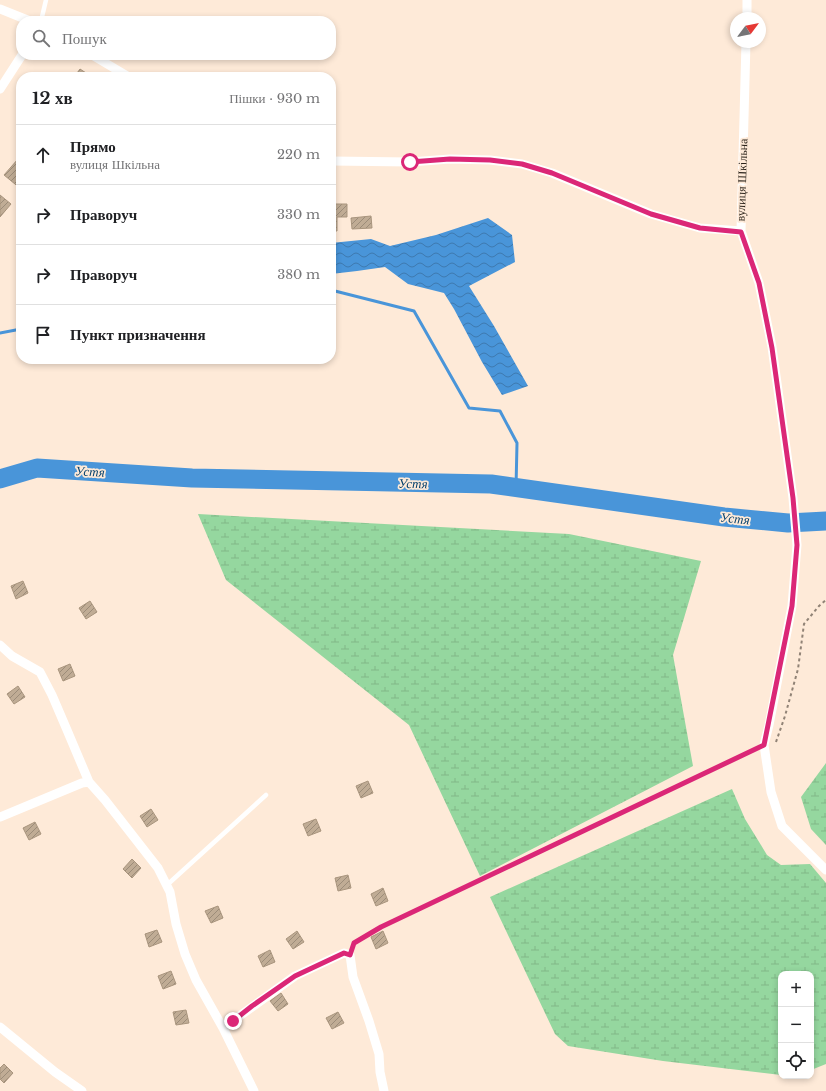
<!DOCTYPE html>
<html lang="uk">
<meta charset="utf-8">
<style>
:root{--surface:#fff;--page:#f2f2f2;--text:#202124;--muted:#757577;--line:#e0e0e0}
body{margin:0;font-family:"Libre Baskerville",serif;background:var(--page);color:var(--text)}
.controls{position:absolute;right:12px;bottom:12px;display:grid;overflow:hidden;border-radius:8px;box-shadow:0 2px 6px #0003}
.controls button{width:36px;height:36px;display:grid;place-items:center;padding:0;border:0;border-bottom:1px solid var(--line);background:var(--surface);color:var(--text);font:20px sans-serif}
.compass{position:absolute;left:730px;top:12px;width:36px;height:36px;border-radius:50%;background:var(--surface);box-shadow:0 2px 6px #0003;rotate:58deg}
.stop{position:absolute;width:12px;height:12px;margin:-9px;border:3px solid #db2777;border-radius:50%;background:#fff}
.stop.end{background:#db2777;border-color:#fff;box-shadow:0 1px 4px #0008}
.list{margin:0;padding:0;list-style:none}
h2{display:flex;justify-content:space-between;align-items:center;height:52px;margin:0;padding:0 16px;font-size:17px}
h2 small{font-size:13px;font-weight:400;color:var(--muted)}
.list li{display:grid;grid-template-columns:26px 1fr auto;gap:12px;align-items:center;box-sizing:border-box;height:60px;padding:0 16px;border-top:1px solid var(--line)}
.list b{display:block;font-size:15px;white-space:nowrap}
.list p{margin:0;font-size:13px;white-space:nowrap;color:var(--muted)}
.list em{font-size:13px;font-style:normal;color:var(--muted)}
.icon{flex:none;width:22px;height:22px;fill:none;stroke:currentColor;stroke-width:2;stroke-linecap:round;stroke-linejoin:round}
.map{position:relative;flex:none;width:826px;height:1091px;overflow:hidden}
.search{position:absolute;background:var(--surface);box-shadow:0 2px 6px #0003;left:16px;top:16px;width:320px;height:44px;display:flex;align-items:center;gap:10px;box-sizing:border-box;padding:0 14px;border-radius:16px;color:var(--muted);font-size:15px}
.panel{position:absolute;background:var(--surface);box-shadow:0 2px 6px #0003;left:16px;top:72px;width:320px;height:292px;border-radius:16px}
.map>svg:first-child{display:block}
</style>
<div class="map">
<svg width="826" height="1091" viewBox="0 0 826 1091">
<defs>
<pattern id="wetland-marsh" width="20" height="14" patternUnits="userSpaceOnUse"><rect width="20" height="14" fill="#95d79f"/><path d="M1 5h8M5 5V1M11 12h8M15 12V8" fill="none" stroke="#81b888"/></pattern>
<pattern id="water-waves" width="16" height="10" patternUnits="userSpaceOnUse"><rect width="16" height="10" fill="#4995d9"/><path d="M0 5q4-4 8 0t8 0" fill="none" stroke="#3d79af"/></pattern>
<pattern id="building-hatch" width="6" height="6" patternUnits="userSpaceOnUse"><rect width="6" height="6" fill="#c0ac95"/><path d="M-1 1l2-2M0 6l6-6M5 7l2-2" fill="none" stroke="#9c8c79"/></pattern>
</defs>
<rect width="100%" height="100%" fill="#feead8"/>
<path fill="url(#wetland-marsh)" d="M198 514 569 534 701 561 673 655 693 766 480 876 409 725 226 580Z
M826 763V845L811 829 801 797Z
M732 789 745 819 767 855 781 865 810 864 826 883V1064L811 1070V974H781V1075L663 1061 568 1046 555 1034 490 897Z"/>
<path fill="url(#water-waves)" d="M488 218 512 235 515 262 469 286 494 326 528 386 502 395 482 362 454 309 444 293 408 284 385 267 357 271 331 274V243L371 239 390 246 436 235Z"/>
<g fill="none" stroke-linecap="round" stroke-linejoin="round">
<path stroke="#4995d9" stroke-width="3" d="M331 290 414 311 469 408 500 411 517 443 516 488
M0 333 21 329"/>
<path stroke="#4995d9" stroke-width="19" d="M0 479 37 468 192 478 491 484 724 517 788 523 826 521"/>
</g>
<path fill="url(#building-hatch)" stroke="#a9957e" d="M80 69 92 77H74Z
M18 159 21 161V189L4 175Z
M0 195 11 204 0 217Z
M331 204H347V217H337V231H331Z
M371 216 372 228 352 229 351 218Z
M23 581 28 593 16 599 11 586Z
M90 601 97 612 86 619 79 608Z
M70 664 75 676 63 681 58 669Z
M18 686 25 697 14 704 7 694Z
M368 781 373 793 361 798 356 786Z
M151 809 158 820 147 827 140 816Z
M316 819 321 831 308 836 303 824Z
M35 822 41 834 29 840 23 828Z
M132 859 141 868 132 878 123 869Z
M348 875 351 888 338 891 335 878Z
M383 888 388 901 376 906 371 894Z
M218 906 223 918 211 923 205 911Z
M157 930 162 942 149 947 145 934Z
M297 931 304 942 293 949 286 939Z
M383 931 388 943 376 949 371 937Z
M270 950 275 962 263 967 258 956Z
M171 971 176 984 163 989 158 976Z
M281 993 288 1004 278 1011 270 1001Z
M186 1010 189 1023 176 1025 173 1012Z
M338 1012 344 1023 332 1029 326 1018Z
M4 1064 13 1073 4 1083 0 1079V1068Z"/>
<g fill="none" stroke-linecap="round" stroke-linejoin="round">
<path stroke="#918376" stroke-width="2" stroke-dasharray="3 3" stroke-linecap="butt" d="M776 742 785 716 798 669 804 624 819 606 826 600
M353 946 354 943 381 927 756 749"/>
<path stroke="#fff" stroke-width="4.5" d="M41 21 46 0
M167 885 266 795"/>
<path stroke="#fff" stroke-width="9" d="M0 9 30 21
M747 18V0
M92 55 129 77
M0 89 22 55
M331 161 410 162 450 159 490 160 522 164 552 173 651 214 700 228 741 231 746 42
M741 231 759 283 772 347 793 498 797 545 792 606 769 725 764 745 771 792 782 826 826 870
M0 645 12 656 40 672 52 695 67 730 89 782
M0 817 82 783 89 782 105 800 158 868 170 892 176 924 185 954 196 980 223 1028
M0 1027 55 1072 82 1091
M254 1091 223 1028 295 976 344 953 350 955 353 977 369 1021 379 1054 380 1072 384 1091"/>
</g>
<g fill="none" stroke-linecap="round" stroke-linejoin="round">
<path stroke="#db2777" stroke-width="5" d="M233 1021 252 1006 295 976 344 953 350 955 354 943 381 927 764 745 792 606 797 545 793 498 772 348 759 283 741 232 700 228 651 214 552 173 522 164 490 160 450 159 410 162"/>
</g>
<g text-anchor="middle" stroke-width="3.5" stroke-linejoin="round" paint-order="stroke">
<g font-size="12" fill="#2c241b" stroke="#feead8">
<text transform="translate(742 180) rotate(-88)" y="4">вулиця Шкільна</text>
</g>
<g font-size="13" font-style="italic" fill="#07426e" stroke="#feead8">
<text transform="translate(90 471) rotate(3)" y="5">Устя</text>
<text transform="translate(413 483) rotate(1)" y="5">Устя</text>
<text transform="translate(735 518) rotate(6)" y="5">Устя</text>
</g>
</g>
</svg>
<div class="controls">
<button>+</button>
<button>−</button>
<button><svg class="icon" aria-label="locate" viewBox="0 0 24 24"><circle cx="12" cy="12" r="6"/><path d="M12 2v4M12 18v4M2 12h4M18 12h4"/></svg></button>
</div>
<svg class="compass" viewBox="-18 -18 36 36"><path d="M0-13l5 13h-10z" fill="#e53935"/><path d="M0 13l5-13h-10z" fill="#757577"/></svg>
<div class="stop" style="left:410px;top:162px"></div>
<div class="stop end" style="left:233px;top:1021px"></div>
<div class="search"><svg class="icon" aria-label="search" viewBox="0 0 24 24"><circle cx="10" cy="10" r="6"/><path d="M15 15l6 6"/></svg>Пошук</div>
<section class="panel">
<h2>12 хв<small>Пішки · 930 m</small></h2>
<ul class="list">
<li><svg class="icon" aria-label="ahead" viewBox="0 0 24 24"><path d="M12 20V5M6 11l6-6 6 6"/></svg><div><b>Прямо</b><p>вулиця Шкільна</p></div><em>220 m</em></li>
<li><svg class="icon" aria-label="right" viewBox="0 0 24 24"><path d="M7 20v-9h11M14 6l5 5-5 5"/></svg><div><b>Праворуч</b></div><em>330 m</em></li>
<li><svg class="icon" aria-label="right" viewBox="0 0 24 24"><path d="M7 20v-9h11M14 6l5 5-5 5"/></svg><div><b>Праворуч</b></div><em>380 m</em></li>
<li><svg class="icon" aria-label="arrive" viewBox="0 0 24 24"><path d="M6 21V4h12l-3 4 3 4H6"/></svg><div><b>Пункт призначення</b></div></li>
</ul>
</section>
</div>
